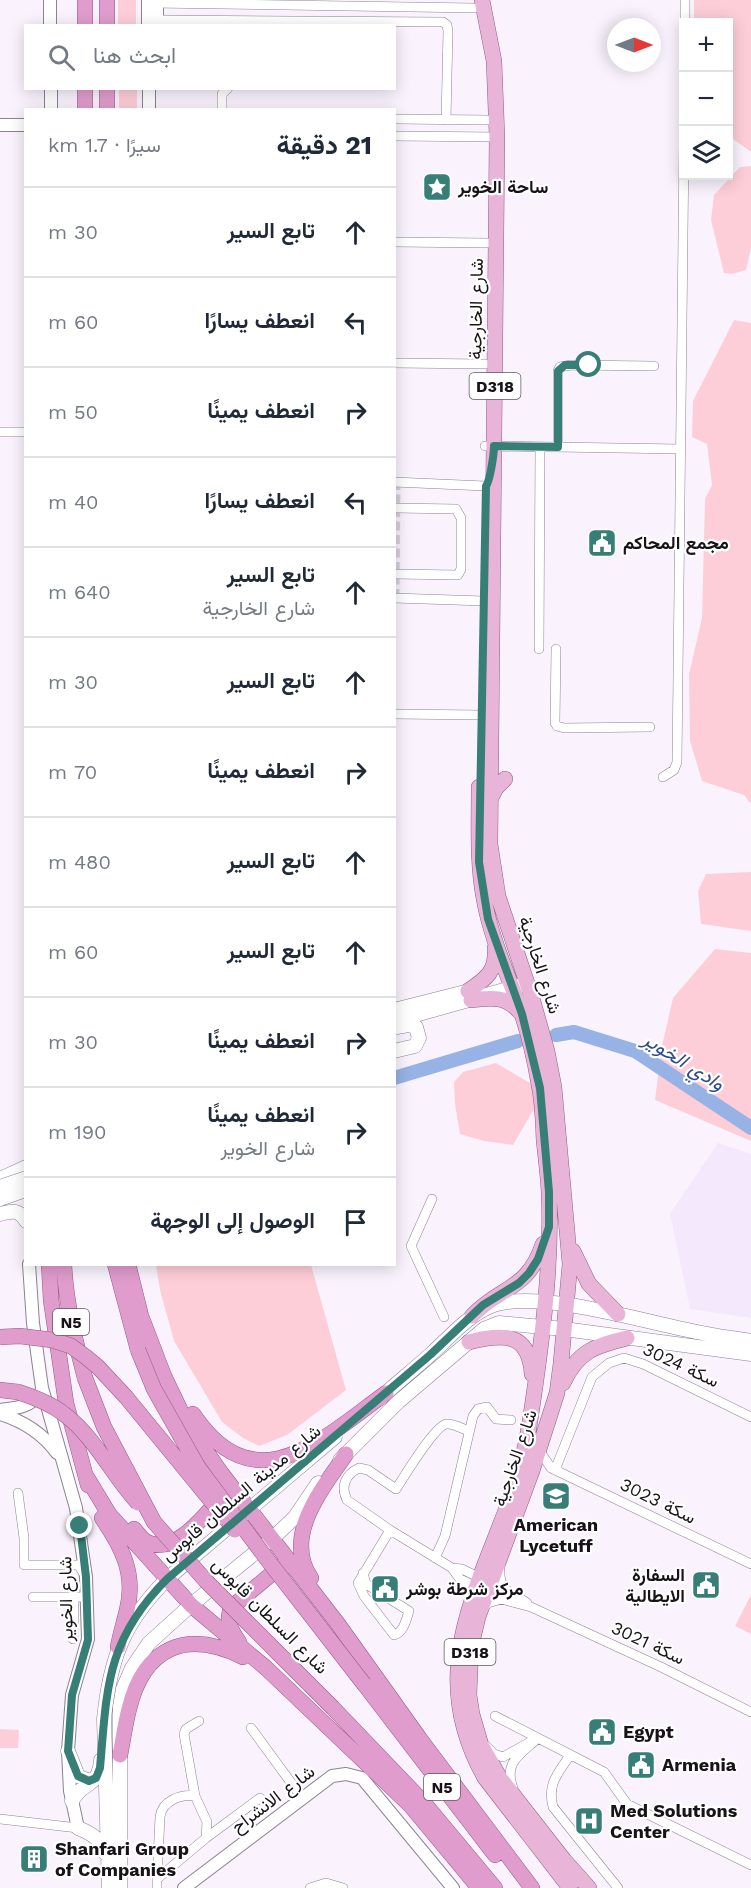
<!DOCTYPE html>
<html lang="ar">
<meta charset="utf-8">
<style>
:root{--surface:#fff;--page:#f6f6f7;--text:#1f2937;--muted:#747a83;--line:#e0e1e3}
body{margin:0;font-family:"Work Sans",Vazirmatn,sans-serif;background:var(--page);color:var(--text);direction:rtl}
.controls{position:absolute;right:18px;top:18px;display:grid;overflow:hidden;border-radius:0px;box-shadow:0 3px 15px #0003}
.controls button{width:54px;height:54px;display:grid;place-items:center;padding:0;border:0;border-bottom:2px solid var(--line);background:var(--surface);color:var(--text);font:30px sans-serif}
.compass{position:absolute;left:607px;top:18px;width:54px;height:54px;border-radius:50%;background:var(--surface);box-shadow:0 3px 15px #0003;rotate:90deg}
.stop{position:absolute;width:18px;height:18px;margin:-14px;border:4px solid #377e77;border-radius:50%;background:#fff}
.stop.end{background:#377e77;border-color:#fff;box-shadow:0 2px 6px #0008}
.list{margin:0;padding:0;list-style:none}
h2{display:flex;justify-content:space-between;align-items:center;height:78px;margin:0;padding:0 24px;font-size:26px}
h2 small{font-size:20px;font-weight:400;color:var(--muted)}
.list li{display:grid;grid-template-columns:39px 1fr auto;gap:18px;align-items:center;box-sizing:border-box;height:90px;padding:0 24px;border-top:2px solid var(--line)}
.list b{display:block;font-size:22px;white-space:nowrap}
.list p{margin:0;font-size:20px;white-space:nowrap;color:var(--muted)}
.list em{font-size:20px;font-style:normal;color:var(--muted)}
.icon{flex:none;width:33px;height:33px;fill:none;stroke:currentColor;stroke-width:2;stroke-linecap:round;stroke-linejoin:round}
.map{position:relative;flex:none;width:751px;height:1888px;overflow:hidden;direction:ltr}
.search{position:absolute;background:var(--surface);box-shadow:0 3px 15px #0003;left:24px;top:24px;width:372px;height:66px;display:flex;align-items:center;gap:15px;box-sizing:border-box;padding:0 21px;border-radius:0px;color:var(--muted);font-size:22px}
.panel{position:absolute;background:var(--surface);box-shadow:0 3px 15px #0003;left:24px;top:108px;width:372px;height:1158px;border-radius:0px;direction:rtl}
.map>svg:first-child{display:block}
</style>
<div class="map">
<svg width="751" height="1888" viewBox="0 0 751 1888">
<rect width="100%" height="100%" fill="#faf3fe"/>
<path fill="#f4e8fc" d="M718 1143 751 1154V1318L690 1309 670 1214Z"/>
<path fill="#feced8" d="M118 0H136V25H118Z
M694 0H751V152L729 136 728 22H694Z
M119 89H137V109H119Z
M751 166V248L746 270 732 274 724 273 711 220 714 195 740 167Z
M734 320 751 323V804L744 795 702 781 690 741 689 674 702 618 705 499 712 485 707 444 692 437 693 401Z
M751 872V931L701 924 698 891 706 874Z
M715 949 751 953V1141L655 1100 662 1046 673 998Z
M496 1063 535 1086V1107L513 1145 484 1141 460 1134 455 1105 454 1082 463 1072Z
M156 1265H311L346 1390 287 1435 259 1446 243 1438 222 1422 174 1341 160 1290Z
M751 1595V1634L735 1626Z
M0 1729 19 1730 18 1748H0Z"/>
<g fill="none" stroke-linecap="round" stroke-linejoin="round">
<path stroke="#97b2e4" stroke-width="14" d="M556 1035 574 1032 635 1051 751 1128
M394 1078 518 1041"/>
<path stroke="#d8d1dc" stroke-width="9" stroke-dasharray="9 4.5" stroke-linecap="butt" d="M395 598 396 482"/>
<g stroke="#8c8292" stroke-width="10">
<path id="minor" d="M153 3 474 8
M157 20 443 22 447 25 448 31 446 120
M685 22V0
M222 110V94L228 88
M394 119 488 120
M394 136 497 137
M394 242 487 243
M394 363 485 364
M0 432H26
M485 446 680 449
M558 447V371L560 367 571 365 654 366
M394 482 485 486
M395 574 458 575 461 569V518L456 509 396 508
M394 598 484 601
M539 649 540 447
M556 649 555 723 557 726 564 728 650 727
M394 714 481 715
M663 777 674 770 677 762 684 147
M432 1199 411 1246 444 1317
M469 1431C463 1429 453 1423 446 1424 434 1427 404 1477 396 1489L368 1470 359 1468C346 1474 340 1486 347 1500L390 1530 452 1568 460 1579 477 1587
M539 1450 551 1468 751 1564
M555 1470 592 1377 609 1363 624 1358 643 1364 751 1417
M18 1493 24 1538V1565H78L85 1575
M435 1558 445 1536 473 1416 478 1409 487 1407 496 1419 511 1420
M500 1567C498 1592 511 1591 527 1603
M452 1568 462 1569 480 1578
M363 1573 366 1584 409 1611C406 1620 404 1632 394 1635L364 1596 358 1583 390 1530
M33 1597H87
M484 1608 488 1603 501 1599 531 1607 661 1667 751 1712
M73 1639 74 1597
M495 1716 604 1772 627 1804 751 1865
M251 1728 303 1799
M486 1746 494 1754 503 1757 530 1742
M570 1755C558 1774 547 1783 553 1807L618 1888
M513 1788C503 1762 521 1754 538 1738
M195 1796 184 1734 186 1729 199 1721
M0 1819 78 1828
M206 1838 260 1798
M157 1879 206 1838 207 1822 195 1796C180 1794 162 1801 160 1817L157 1879V1888
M310 1888 326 1883 343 1888"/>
</g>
<g stroke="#8c8292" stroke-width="14">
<path id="tertiary" d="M50 0V26
M148 0V26
M157 0V24
M51 88V110
M149 88V110
M0 125H26
M29 1264 33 1323 42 1388 76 1508 86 1577 88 1639 72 1695 68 1751 70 1791 78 1828
M0 1410C14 1408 30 1408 39 1394
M0 1414C23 1421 43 1434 57 1453
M184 1888 332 1776 346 1774 362 1778 453 1888"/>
</g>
<g stroke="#8c8292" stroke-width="15">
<path id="secondary" d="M394 1010 477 989
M394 1021 522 985
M394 1051 415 1046 419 1038 416 1027 408 1025 397 1027
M0 1179 26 1167
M0 1214C12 1211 19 1209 26 1221
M379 1399C396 1384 414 1369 431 1354 450 1337 467 1316 491 1306 535 1288 648 1323 697 1332 715 1336 733 1338 751 1341
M340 1460 398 1402 484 1329 499 1323 564 1329 751 1354
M68 1751 78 1776 89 1781 96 1778
M72 1801C82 1781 99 1788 101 1760
M78 1828C93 1834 100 1839 106 1854
M109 1888 104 1719C110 1659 123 1623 167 1579L335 1437
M120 1888V1707L123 1689 132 1668 149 1643 191 1605 272 1539 295 1517 318 1483"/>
</g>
<g stroke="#945c85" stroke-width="16">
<path id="primary" d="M482 0 494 61 497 137 490 844 498 896 532 998 547 1051 554 1087 570 1264 561 1363 557 1393 532 1471 478 1617 471 1646 469 1695 472 1714 481 1745 500 1778 564 1860 589 1888
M479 787C479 825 477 862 484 899 491 938 508 975 521 1011 529 1035 535 1061 539 1085 543 1104 543 1123 544 1141 546 1158 548 1176 549 1192 552 1262 543 1333 533 1401 529 1432 523 1462 513 1491 477 1592 425 1673 485 1778L570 1888
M490 800 496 788 505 779
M468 991C486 979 497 971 495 948
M471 1000C491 998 505 995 520 1012
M573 1251 589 1284 618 1314
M472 1316C502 1285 527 1291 543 1244
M469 1342C502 1334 529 1331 532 1374
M563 1383C578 1351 595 1346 627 1338"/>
</g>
<g stroke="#945c85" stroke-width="16">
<path id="trunk" d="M85 0V26
M107 0V26
M85 88V110
M107 88V110
M49 1264 51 1300 66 1403 88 1485
M64 1264C66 1304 75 1340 85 1378
M115 1264 138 1350
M128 1264 141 1316 164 1376 187 1424 222 1474 338 1624 420 1739 532 1888
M0 1390 18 1392
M193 1414C255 1506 321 1440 386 1393
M86 1476 109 1514 191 1605 266 1668 410 1805 479 1888
M102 1518C122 1547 136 1574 127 1610 124 1623 120 1635 118 1647
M134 1529C137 1532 140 1537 144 1540 172 1560 206 1514 223 1495
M311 1578C282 1536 323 1488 346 1454
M239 1642C231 1631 225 1620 232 1607L281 1566H287
M364 1684 495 1855
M333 1708 425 1804 495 1888
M120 1755C123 1740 125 1724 129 1709 144 1647 186 1629 243 1657"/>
</g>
<use href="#minor" stroke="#fff" stroke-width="9"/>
<use href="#tertiary" stroke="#fff" stroke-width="12"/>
<use href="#secondary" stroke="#fff" stroke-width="14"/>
<use href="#primary" stroke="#e8b5d9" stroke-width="15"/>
<use href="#trunk" stroke="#e09ccc" stroke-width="15"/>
<g stroke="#8c8292" stroke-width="15" stroke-linecap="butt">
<path id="secondary-bridge" d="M0 1187 26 1178
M0 1199 26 1190"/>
</g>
<g stroke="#945c85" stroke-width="16" stroke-linecap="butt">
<path id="trunk-bridge" d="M0 1337 20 1336 52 1340 71 1346 86 1357 98 1367 126 1397 235 1530
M138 1350 154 1389 198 1467 270 1563 364 1684
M85 1378 104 1427 154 1522 206 1581 333 1708
M18 1392C34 1397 50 1403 64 1414 95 1437 112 1475 138 1503"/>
</g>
<use href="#secondary-bridge" stroke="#fff" stroke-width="14"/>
<use href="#trunk-bridge" stroke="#e09ccc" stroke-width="15"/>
</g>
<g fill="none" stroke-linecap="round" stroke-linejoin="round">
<path stroke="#377e77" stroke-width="8" d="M80 1526 86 1577 88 1640 72 1695 68 1751 78 1776 89 1781 96 1778 100 1768C107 1688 106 1640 167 1579L430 1355 483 1305 519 1283 529 1273 538 1259 549 1227V1192L540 1088 522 1014 488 919 479 862 486 486C490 481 494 454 494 446L558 447V371L565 365H589"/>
</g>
<defs>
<g id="sight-square" transform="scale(1.5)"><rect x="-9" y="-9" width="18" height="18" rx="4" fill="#377e77" stroke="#fff"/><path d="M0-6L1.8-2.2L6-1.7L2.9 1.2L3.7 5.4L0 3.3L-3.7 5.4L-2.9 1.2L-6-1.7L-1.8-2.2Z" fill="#fff"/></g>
<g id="civic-square" transform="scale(1.5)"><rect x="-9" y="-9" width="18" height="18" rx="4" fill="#377e77" stroke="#fff"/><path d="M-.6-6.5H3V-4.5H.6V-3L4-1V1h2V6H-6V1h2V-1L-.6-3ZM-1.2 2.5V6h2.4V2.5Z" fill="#fff"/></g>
<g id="school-square" transform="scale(1.5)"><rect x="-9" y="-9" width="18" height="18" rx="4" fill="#377e77" stroke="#fff"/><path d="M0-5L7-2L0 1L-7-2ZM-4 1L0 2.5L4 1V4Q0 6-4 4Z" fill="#fff"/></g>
<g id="hospital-square" transform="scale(1.5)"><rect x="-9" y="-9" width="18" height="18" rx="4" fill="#377e77" stroke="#fff"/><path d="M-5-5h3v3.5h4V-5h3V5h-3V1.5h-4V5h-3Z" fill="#fff"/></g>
<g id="building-square" transform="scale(1.5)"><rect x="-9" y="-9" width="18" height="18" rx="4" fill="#377e77" stroke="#fff"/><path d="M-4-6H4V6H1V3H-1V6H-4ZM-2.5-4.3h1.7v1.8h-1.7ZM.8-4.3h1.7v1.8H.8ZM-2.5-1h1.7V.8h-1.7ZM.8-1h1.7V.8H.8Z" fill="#fff"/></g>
</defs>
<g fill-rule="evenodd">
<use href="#sight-square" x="437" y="187"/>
<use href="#civic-square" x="602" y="543"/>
<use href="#school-square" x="556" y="1496"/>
<use href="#civic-square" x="706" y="1585"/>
<use href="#civic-square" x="385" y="1589"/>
<use href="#civic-square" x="602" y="1732"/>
<use href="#civic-square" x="641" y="1765"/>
<use href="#hospital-square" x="589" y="1821"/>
<use href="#building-square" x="34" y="1859"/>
</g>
<g text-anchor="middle" stroke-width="4.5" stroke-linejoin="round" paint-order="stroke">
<g fill="#fff" stroke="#5d5a5e" stroke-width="1.5">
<rect x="469.5" y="373" width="51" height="26" rx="4.5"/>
<rect x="53" y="1309" width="36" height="26" rx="4.5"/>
<rect x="444.5" y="1639" width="51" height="26" rx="4.5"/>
<rect x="424" y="1774" width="36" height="26" rx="4.5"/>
</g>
<g font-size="16" font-weight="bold" fill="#171319">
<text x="495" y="392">D318</text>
<text x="71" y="1328">N5</text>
<text x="470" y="1658">D318</text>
<text x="442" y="1793">N5</text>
</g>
<g font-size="18" font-weight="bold" fill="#171319" stroke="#fff" text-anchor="start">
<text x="458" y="193">ساحة الخوير</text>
<text x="623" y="549">مجمع المحاكم</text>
<text x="556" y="1531" text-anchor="middle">American<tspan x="556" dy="21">Lycetuff</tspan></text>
<text x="685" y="1581" text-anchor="end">السفارة<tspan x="685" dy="21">الايطالية</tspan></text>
<text x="406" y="1595">مركز شرطة بوشر</text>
<text x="623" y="1738">Egypt</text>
<text x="662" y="1771">Armenia</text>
<text x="610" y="1817">Med Solutions<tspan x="610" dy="21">Center</tspan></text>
<text x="55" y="1855">Shanfari Group<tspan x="55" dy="21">of Companies</tspan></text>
</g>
<g font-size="18" fill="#171319" stroke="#fff">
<text transform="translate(476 309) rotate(-89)" y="6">شارع الخارجية</text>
<text transform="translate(540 965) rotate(72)" y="6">شارع الخارجية</text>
<text transform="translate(681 1365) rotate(25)" y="6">سكة 3024</text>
<text transform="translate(515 1458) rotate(-71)" y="6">شارع الخارجية</text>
<text transform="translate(241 1493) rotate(-40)" y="6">شارع مدينة السلطان قابوس</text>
<text transform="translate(658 1501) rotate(26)" y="6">سكة 3023</text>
<text transform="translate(66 1599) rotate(-91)" y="6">شارع الخوير</text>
<text transform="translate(270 1616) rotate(45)" y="6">شارع السلطان قابوس</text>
<text transform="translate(648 1643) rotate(25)" y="6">سكة 3021</text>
<text transform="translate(273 1799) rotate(-37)" y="6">شارع الانشراح</text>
</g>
<g font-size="20" font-style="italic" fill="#2d4c89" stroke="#fff">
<text transform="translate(684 1061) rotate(32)" y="7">وادي الخوير</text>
</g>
</g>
</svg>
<div class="controls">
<button>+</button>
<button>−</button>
<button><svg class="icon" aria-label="layers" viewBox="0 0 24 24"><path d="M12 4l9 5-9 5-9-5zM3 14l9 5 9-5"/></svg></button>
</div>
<svg class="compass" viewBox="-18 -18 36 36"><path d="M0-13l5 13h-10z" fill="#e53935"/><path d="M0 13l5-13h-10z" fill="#747a83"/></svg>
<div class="stop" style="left:589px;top:365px"></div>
<div class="stop end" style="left:80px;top:1526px"></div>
<div class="search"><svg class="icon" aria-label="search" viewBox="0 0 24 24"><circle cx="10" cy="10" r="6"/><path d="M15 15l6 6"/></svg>ابحث هنا</div>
<section class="panel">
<h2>21 دقيقة<small>سيرًا · 1.7 km</small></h2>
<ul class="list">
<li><svg class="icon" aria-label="ahead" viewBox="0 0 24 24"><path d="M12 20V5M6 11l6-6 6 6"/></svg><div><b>تابع السير</b></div><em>30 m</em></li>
<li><svg class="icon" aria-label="left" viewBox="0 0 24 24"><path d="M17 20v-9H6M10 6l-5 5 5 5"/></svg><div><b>انعطف يسارًا</b></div><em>60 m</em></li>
<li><svg class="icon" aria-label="right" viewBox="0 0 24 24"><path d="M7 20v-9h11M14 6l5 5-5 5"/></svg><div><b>انعطف يمينًا</b></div><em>50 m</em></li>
<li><svg class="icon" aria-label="left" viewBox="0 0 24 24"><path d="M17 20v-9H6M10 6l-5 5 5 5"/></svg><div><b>انعطف يسارًا</b></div><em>40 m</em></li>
<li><svg class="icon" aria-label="ahead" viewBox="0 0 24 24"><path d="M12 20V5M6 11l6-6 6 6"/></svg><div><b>تابع السير</b><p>شارع الخارجية</p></div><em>640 m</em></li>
<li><svg class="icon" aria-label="ahead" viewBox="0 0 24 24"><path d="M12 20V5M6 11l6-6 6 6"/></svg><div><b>تابع السير</b></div><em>30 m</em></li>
<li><svg class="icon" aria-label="right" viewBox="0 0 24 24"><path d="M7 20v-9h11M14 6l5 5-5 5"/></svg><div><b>انعطف يمينًا</b></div><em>70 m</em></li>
<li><svg class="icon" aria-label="ahead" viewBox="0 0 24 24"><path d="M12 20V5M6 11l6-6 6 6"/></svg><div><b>تابع السير</b></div><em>480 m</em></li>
<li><svg class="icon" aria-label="ahead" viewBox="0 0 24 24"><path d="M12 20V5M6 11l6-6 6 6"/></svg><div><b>تابع السير</b></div><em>60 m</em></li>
<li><svg class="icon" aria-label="right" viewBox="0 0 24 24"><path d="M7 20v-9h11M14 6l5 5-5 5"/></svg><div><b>انعطف يمينًا</b></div><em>30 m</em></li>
<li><svg class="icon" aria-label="right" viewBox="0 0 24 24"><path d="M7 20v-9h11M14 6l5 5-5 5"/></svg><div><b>انعطف يمينًا</b><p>شارع الخوير</p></div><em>190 m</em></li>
<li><svg class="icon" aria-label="arrive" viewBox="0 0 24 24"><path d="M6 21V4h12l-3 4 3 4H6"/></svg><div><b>الوصول إلى الوجهة</b></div></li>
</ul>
</section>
</div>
